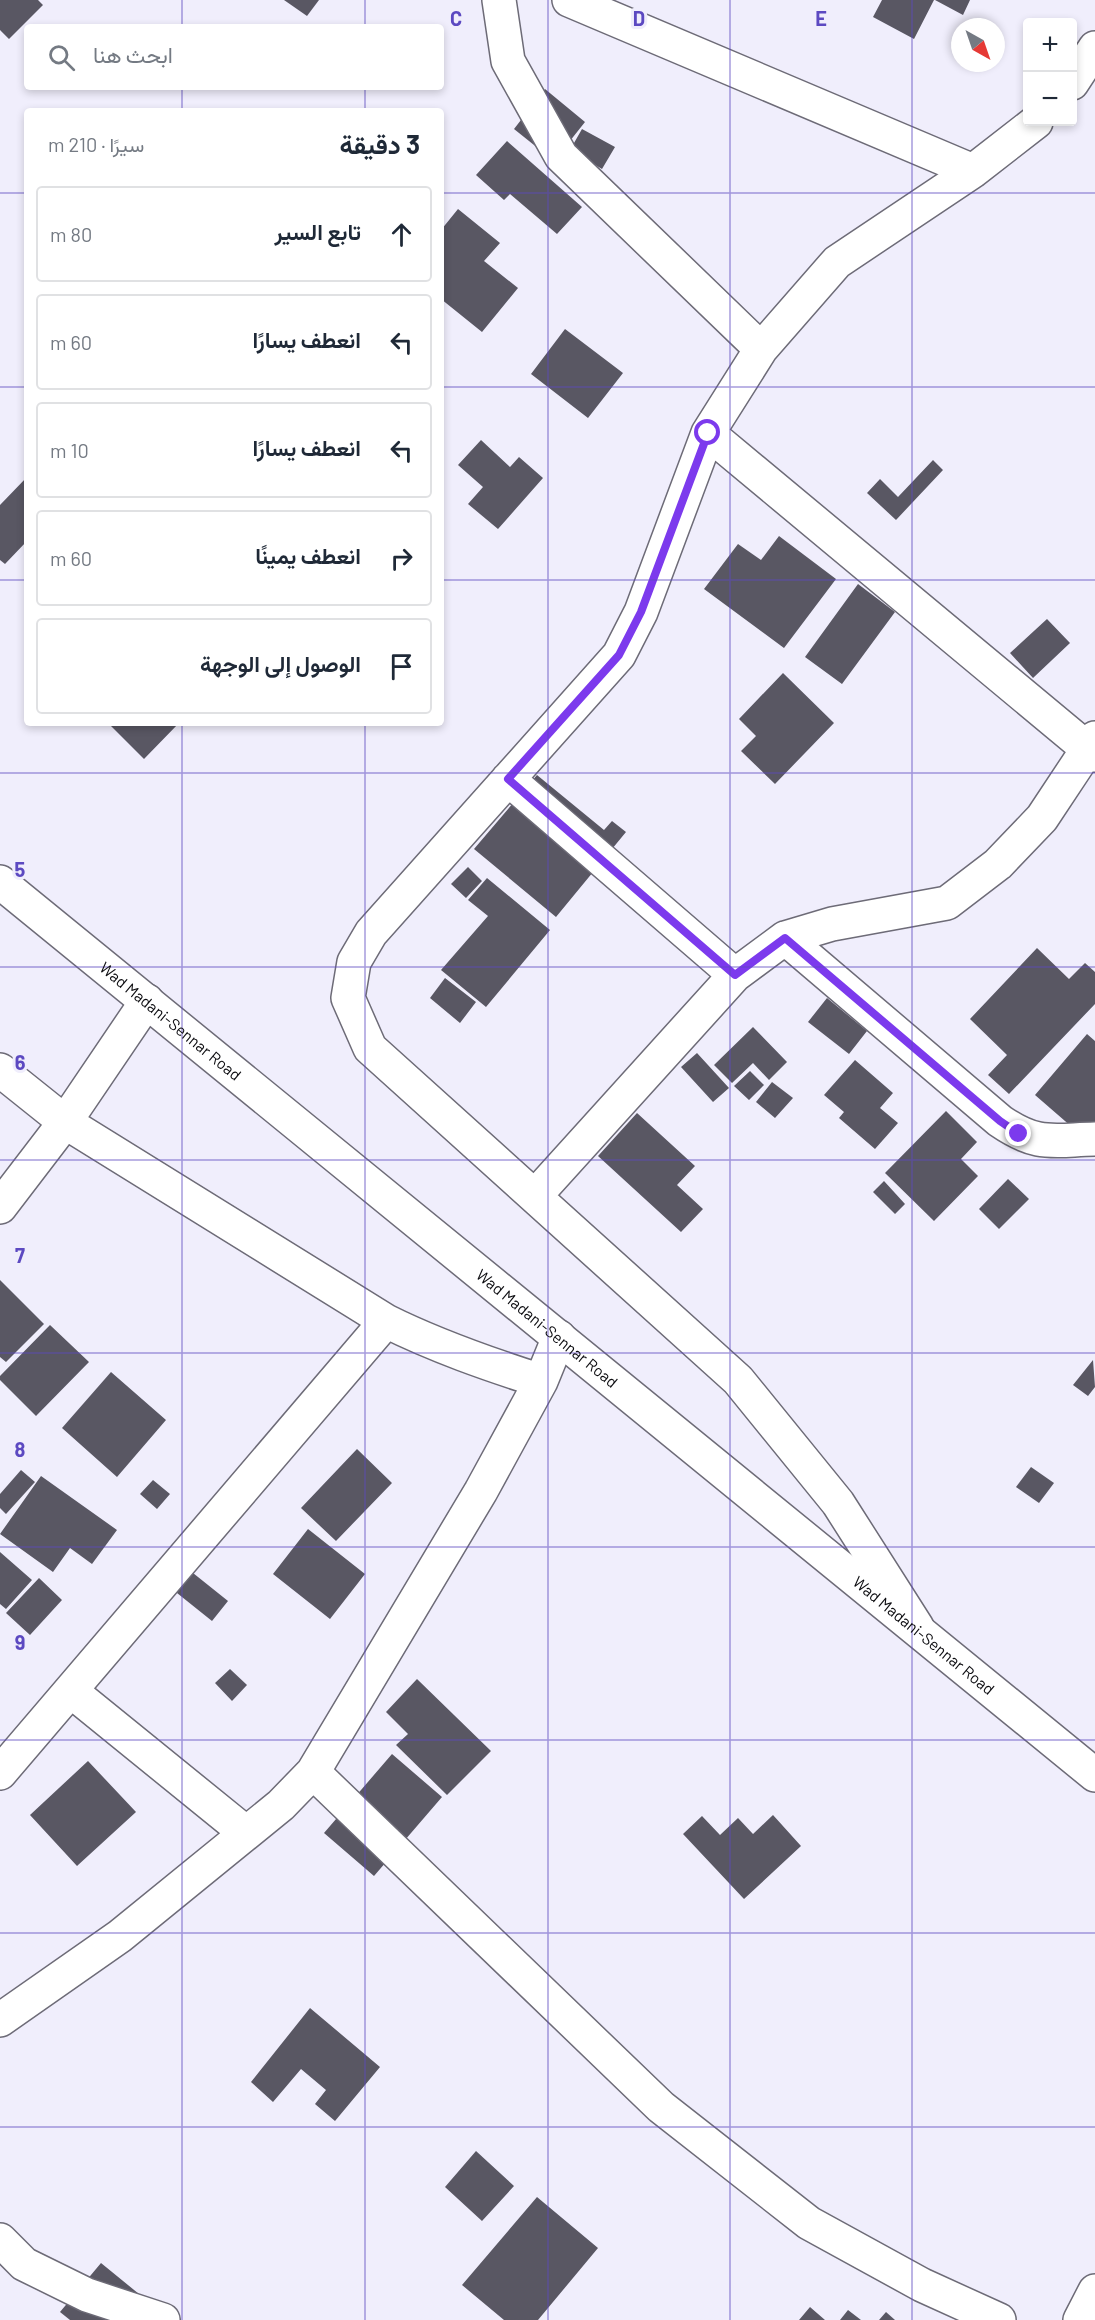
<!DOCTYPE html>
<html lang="ar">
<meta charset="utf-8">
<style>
:root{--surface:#fff;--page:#f6f6f7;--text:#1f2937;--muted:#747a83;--line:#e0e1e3}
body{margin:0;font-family:Barlow,Vazirmatn,sans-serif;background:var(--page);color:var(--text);direction:rtl}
.controls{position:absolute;right:18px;top:18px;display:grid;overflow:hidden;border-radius:6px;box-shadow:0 3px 9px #0003}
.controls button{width:54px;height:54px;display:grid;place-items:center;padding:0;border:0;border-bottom:2px solid var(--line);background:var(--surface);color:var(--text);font:30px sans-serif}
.compass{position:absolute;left:951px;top:18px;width:54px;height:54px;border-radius:50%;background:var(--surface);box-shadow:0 3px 9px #0003;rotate:140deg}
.stop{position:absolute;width:18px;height:18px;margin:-14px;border:4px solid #7c3aed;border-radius:50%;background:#fff}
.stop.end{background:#7c3aed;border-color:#fff;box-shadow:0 2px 6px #0008}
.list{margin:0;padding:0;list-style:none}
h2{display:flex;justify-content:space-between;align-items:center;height:78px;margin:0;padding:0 24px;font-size:26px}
h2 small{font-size:20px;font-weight:400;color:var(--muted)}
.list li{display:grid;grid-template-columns:39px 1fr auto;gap:18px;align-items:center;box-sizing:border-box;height:96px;margin:0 12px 12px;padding:0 12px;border:2px solid var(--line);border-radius:6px}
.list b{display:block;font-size:22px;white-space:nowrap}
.list em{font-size:20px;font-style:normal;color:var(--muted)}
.icon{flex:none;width:33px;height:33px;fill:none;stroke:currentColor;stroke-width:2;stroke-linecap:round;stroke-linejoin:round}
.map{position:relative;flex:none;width:1095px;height:2320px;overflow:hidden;direction:ltr}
.search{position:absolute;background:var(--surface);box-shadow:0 3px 9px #0003;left:24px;top:24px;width:420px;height:66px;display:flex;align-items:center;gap:15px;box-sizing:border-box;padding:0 21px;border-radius:6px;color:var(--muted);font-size:22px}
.panel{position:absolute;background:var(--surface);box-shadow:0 3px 9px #0003;left:24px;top:108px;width:420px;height:618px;border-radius:6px;direction:rtl}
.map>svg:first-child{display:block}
</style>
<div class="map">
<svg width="1095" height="2320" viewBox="0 0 1095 2320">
<rect width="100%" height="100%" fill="#f0eefc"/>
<path fill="#595763" d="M0 0H38L43 5 9 39 0 30Z
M284 0H319L307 16Z
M882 0H934L914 39 873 17Z
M935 0H970L963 15Z
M545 89 585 122 554 161 514 129Z
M582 129 615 147 602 169 570 150Z
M507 141 582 207 557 234 510 194 504 200 476 175Z
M458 209 500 243 484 261 518 288 482 332 441 299V230Z
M565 329 623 373 588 418 531 374Z
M481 440 510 467 519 457 543 478 498 529 468 504 483 487 458 465Z
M933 460 943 470 896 520 867 493 880 479 898 497Z
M27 477V541L5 564 0 560V505Z
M779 536 836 579 784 648 704 589 738 544 761 560Z
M858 584 895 612 842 684 805 657Z
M1047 619 1070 643 1033 678 1010 653Z
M783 673 834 723 775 784 741 751 756 736 739 719Z
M108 723H179L144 759Z
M537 775 604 830 612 821 626 832 556 917 474 849Z
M468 867 482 881 466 898 451 884Z
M487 878 550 930 486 1007 441 970 488 916 468 900Z
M1037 948 1069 979 1085 963 1095 972V1004L1009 1094 988 1075 1007 1055 970 1019Z
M445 978 476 1002 460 1023 430 998Z
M827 998 867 1031 849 1054 808 1022Z
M753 1027 787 1062 769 1080 753 1063 732 1083 714 1065Z
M1087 1034 1095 1041V1147L1035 1095Z
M697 1053 729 1088 713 1102 681 1067Z
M855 1060 893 1093 880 1108 898 1123 875 1149 839 1118 844 1112 824 1095Z
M750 1071 764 1085 749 1100 734 1086Z
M772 1082 793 1098 775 1118 756 1102Z
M946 1111 977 1142 961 1159 978 1176 934 1221 885 1173Z
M637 1113 695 1166 677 1185 703 1209 681 1232 598 1156Z
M1008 1179 1029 1199 999 1229 979 1209Z
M884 1181 905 1204 895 1214 873 1192Z
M0 1280 44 1324 6 1362 0 1357Z
M50 1325 89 1362 36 1416 0 1380V1376Z
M1093 1360 1095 1387 1088 1396 1073 1385Z
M111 1372 166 1420 117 1477 62 1428Z
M357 1449 392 1483 336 1541 301 1508Z
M1031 1467 1054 1483 1039 1503 1016 1487Z
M21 1470 35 1482 6 1514 0 1508V1494Z
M41 1476 117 1530 92 1564 70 1548 53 1572 0 1534Z
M153 1480 170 1494 157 1509 140 1494Z
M308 1529 365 1574 330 1619 273 1574Z
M0 1552 32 1580 6 1609 0 1604Z
M183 1565 228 1601 212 1621 167 1585Z
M39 1578 62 1600 30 1635 6 1613Z
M230 1669 247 1685 232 1701 215 1683Z
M417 1679 491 1751 447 1795 396 1745 408 1734 386 1712Z
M392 1754 442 1797 374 1876 324 1833Z
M88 1761 136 1812 77 1866 30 1815Z
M773 1815 801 1846 744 1899 683 1834 702 1816 720 1835 738 1818 753 1834Z
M310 2008 380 2067 335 2121 315 2104 326 2090 301 2069 273 2102 251 2082Z
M476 2151 514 2186 482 2221 445 2187Z
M537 2197 598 2248 538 2320H504L462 2285Z
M101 2263 139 2294 118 2320H70L60 2312Z
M810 2307 825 2320H799Z
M848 2310 861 2320H840Z
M886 2312 895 2320H879Z"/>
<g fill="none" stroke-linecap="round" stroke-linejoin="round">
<g stroke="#6d6b77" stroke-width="36">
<path id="minor" d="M499 0 508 61 561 156 761 349
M569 0 973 171
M1072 83 1095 48
M708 433 1095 755
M508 779 735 975
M785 938 1000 1121C1038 1147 1052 1140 1095 1139
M0 1070 65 1122 386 1321C436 1346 488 1364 541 1381
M535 1196 735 975 785 938 832 924 947 903 998 864 1042 818 1095 738
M0 1207 65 1122 147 1001
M917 1627 838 1503 738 1380 370 1048 348 998 354 962 371 933 619 655 641 612 708 433 761 349 837 262 973 171 1036 122
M71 1691 246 1833
M313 1772 661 2107 809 2223 922 2285 999 2320
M0 1773 386 1321
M0 2020 120 1936 281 1805 313 1772 481 1491 541 1381 559 1337
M0 2240 24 2264 87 2295 163 2320
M1080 2320 1095 2291"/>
</g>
<g stroke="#6d6b77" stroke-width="36">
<g id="trunk">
<path id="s1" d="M0 882 1095 1775"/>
</g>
</g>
<use href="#minor" stroke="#fff" stroke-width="33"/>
<use href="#trunk" stroke="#fff" stroke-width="33"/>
</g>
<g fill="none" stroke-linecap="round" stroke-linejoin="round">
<path stroke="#7c3aed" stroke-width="8" d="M708 433 641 612 619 655 508 779 735 975 785 938 1000 1121 1019 1134"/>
</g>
<path fill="none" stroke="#5c49c1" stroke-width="1.5" stroke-opacity="0.55" d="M182 0V27M365 0V27M548 0V2320M730 0V2320M912 0V2320M182 87V111M365 87V111M0 193H27M441 193H1095M0 387H27M441 387H1095M0 580H27M441 580H1095M182 723V2320M365 723V2320M0 773H1095M0 967H1095M0 1160H1095M0 1353H1095M0 1547H1095M0 1740H1095M0 1933H1095M0 2127H1095"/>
<g text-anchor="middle" stroke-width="6" stroke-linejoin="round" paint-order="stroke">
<g font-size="16" fill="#0b0b0f" stroke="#f0eefc">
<text dy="6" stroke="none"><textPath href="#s1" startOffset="220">Wad Madani-Sennar Road</textPath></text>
<text dy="6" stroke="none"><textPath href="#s1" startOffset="706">Wad Madani-Sennar Road</textPath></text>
<text dy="6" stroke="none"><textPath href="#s1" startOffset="1192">Wad Madani-Sennar Road</textPath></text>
</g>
</g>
<g font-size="20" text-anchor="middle" font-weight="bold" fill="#5c49c1" stroke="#f0eefc" stroke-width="6" stroke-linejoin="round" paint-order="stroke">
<text x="456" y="26">C</text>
<text x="639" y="26">D</text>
<text x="821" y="26">E</text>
<text x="20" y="877">5</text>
<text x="20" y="1070">6</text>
<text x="20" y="1263">7</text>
<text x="20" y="1457">8</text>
<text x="20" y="1650">9</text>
</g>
</svg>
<div class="controls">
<button>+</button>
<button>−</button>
</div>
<svg class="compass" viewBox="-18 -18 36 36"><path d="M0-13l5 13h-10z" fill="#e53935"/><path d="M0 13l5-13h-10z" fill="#747a83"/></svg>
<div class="stop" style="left:708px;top:433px"></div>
<div class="stop end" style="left:1019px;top:1134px"></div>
<div class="search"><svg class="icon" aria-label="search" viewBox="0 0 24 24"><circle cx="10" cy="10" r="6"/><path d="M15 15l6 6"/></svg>ابحث هنا</div>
<section class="panel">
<h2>3 دقيقة<small>سيرًا · 210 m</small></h2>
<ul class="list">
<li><svg class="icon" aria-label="ahead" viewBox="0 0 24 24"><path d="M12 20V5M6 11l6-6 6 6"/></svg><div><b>تابع السير</b></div><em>80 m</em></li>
<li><svg class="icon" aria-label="left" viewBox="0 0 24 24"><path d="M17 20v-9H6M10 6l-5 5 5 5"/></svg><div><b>انعطف يسارًا</b></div><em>60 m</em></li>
<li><svg class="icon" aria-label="left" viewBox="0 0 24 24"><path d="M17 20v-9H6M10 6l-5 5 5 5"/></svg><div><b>انعطف يسارًا</b></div><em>10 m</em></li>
<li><svg class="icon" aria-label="right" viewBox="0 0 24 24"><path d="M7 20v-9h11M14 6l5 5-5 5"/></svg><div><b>انعطف يمينًا</b></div><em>60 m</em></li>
<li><svg class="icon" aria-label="arrive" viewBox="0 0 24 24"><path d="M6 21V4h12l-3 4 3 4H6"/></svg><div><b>الوصول إلى الوجهة</b></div></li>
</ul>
</section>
</div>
